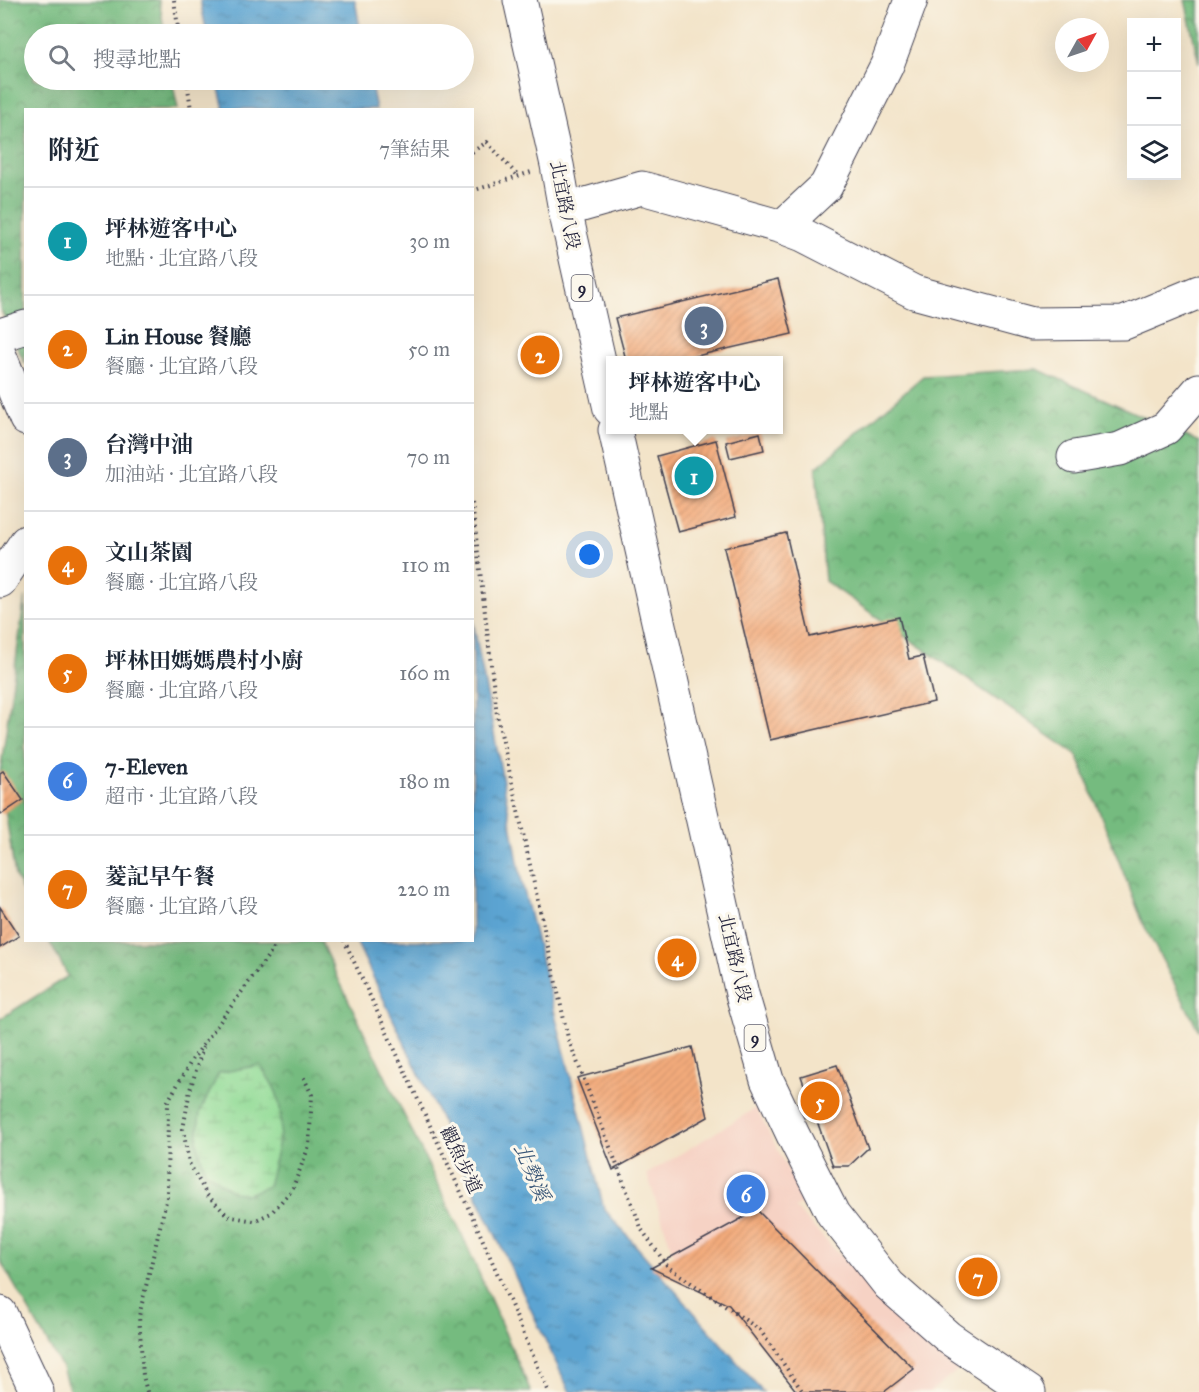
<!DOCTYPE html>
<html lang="zh-TW">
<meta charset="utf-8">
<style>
:root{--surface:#fff;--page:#f2f2f3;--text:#1f2937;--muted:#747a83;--line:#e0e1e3;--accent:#b5179e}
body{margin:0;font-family:"IM FELL Great Primer","Noto Serif TC",serif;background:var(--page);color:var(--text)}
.controls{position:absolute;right:18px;top:18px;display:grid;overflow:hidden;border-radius:0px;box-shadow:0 6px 24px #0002}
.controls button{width:54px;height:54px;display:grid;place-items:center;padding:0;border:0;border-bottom:2px solid var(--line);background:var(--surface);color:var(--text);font:30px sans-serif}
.compass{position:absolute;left:1055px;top:18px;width:54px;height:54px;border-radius:50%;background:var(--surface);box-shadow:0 6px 24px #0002;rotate:50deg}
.you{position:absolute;left:590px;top:555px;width:21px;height:21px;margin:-15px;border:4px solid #fff;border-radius:50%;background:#1a73e8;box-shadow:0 0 0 9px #1a73e833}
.badge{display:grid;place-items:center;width:39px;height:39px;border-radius:50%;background:var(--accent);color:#fff;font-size:20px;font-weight:700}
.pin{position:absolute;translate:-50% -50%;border:3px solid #fff;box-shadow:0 2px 6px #0006}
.popup{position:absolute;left:606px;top:356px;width:177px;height:78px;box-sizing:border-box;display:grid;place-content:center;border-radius:0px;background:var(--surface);filter:drop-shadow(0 2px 4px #0005);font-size:20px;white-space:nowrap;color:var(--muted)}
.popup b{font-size:22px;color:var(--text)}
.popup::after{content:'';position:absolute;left:50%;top:100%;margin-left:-12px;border:12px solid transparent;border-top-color:var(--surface)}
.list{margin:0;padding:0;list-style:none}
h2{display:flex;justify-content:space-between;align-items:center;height:78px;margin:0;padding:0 24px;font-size:26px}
h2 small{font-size:20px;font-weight:400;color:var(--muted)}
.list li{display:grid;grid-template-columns:39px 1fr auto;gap:18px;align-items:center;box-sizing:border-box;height:108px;padding:0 24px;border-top:2px solid var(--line)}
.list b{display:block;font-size:22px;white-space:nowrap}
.list p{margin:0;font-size:20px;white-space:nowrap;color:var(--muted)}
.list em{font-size:20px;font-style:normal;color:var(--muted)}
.icon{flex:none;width:33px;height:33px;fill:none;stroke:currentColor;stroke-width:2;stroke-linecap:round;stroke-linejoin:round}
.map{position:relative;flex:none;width:1199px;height:1392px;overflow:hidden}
.search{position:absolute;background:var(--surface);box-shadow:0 6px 24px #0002;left:24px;top:24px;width:450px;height:66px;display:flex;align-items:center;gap:15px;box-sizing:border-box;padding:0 21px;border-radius:33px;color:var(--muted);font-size:22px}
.panel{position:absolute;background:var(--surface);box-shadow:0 6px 24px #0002;left:24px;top:108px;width:450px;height:834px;border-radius:0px}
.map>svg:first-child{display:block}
</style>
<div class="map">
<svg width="1199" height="1392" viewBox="0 0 1199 1392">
<defs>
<pattern id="forest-crowns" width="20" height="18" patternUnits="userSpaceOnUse" patternTransform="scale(1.5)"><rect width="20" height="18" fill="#75bb7f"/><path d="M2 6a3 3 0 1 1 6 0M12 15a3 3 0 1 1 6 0" fill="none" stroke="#609869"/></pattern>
<pattern id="wetland-marsh" width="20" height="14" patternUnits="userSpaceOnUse" patternTransform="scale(1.5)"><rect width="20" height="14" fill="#92db96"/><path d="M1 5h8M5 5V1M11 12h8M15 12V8" fill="none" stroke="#7ebc82"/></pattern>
<pattern id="water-ripples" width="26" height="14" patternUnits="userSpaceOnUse" patternTransform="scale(1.5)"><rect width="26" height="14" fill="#5ba4d2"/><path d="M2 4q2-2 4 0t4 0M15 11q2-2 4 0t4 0" fill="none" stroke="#4b85ac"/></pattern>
<pattern id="building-hatch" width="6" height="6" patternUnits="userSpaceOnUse" patternTransform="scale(1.5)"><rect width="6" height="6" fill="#f3ab7b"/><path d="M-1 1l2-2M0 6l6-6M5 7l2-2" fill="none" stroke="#d0936b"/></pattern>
</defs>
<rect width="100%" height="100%" fill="#fbf7ec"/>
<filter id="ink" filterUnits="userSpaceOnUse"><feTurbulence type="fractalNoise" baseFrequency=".0167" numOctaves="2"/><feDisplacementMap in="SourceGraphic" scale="12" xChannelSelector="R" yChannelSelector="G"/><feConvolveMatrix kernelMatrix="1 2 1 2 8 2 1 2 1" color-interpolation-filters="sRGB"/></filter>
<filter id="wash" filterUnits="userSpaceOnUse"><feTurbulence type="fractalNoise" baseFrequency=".008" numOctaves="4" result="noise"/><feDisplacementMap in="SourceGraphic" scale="24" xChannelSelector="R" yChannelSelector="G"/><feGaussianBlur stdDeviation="1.35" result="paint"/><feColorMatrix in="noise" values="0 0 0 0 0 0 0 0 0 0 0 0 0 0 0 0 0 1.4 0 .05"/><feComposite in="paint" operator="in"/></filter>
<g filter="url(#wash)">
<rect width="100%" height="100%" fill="#f3e4c9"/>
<path fill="#f6d2c4" d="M756 1108 805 1202 795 1208 836 1251 958 1370 930 1392H829L800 1353 676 1262 647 1174Z"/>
<path fill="url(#forest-crowns)" stroke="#4c6e5d" stroke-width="1.5" d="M0 0H159L165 34H34V80H172L178 109 26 110 25 364 0 308Z
M1185 0H1199V63Z
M1037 369 1199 442V1031L1144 925 1077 755 825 581 816 468 923 376Z
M25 596V896L15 876 0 774Z
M49 941H320L463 1237 531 1392H70L62 1368 0 1260V1019L68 976Z"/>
<path fill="url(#wetland-marsh)" stroke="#5a7e68" stroke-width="1.5" d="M260 1065C266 1075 276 1087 278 1098 286 1127 275 1158 268 1186L248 1194 233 1192 205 1171 197 1142 200 1112 219 1073Z"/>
<path fill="url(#water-ripples)" stroke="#3e6386" stroke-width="1.5" d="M200 0H355L361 34H207Z
M217 80H370L376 109H224Z
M473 621 522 883 604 1209 763 1392H570L356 941 472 940Z"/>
<g id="blocks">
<path fill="url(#building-hatch)" d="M778 279 792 334 679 360H626L615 318Z
M760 433 764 450 730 458 726 442Z
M716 440 736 517 678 532 657 456Z
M786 533 810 637 899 617 909 659 923 656 934 702 770 740 724 548Z
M3 771 23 800 2 814 0 812V773Z
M0 907 19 936 0 948Z
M692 1047 708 1117 613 1170 577 1078Z
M837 1065 868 1148 849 1166H833L801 1076Z
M757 1210 914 1369 884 1392H797L729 1305 651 1268Z"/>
</g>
</g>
<g filter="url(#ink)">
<use href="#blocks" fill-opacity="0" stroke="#413f50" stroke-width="1.5"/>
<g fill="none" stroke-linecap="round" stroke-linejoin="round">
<g stroke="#413f50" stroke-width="35">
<path id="minor" d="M565 210 642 188 782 227 803 235 914 292 1032 324 1124 323 1199 292
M782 227 826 186 887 65 911 0
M0 335 26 327
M0 356 26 419
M1074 457 1120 449 1166 428 1199 390
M0 581 26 542
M0 1313 37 1392"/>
</g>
<g stroke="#413f50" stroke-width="35">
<path id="major" d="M520 0 557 165 565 210 610 409
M615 430 742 994 767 1080 794 1137 833 1214 889 1285 949 1338 1029 1392"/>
</g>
<path stroke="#413f50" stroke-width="4" stroke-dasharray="1.5 4.5" stroke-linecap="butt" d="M174 0 179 34
M187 80 191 110
M472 152 487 142 518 176
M472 191 531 172
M472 503 497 715 568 1038 642 1230 668 1267 760 1330 803 1392
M344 940 478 1229 549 1392
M203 1047 190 1090 183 1129 189 1163 207 1195 228 1216 254 1221 271 1213 292 1190 309 1146 312 1095 303 1076
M147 1392 143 1376 139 1316 167 1197 168 1101 192 1060 273 949 276 940"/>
<use href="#minor" stroke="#fff" stroke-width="33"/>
<use href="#major" stroke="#fff" stroke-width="33"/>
</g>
</g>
<g text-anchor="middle" stroke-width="6" stroke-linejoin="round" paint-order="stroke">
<g fill="#fbf7ec" stroke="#636270" stroke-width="1.5">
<rect x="571.5" y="275" width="21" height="26" rx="4.5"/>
<rect x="744.5" y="1025" width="21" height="26" rx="4.5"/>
</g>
<g font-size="16" font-weight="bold" fill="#22223b">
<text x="582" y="294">9</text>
<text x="755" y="1044">9</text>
</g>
<g font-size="18" fill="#22223b" stroke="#fbf7ec">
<text transform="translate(565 205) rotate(79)" y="6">北宜路八段</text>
<text transform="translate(735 958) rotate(77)" y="6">北宜路八段</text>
<text transform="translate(461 1160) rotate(65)" y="6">觀魚步道</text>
</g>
<g font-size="20" font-style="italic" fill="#395677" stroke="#fbf7ec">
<text transform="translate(532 1172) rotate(67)" y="7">北勢溪</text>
</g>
</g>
</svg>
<div class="controls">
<button>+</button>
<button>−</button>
<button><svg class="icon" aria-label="layers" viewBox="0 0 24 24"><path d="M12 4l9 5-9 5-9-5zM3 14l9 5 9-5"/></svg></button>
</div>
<svg class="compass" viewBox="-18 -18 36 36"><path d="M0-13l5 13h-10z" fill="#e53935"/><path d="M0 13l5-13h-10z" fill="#747a83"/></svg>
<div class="you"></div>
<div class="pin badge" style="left:694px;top:476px;background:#0f9aa8">1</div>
<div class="popup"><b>坪林遊客中心</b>地點</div>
<div class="pin badge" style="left:540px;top:355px;background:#e8710a">2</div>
<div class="pin badge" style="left:704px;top:326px;background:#5c6f8a">3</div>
<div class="pin badge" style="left:677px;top:958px;background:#e8710a">4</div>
<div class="pin badge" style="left:820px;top:1101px;background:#e8710a">5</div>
<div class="pin badge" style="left:746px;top:1194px;background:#3f7fe0">6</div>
<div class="pin badge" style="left:978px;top:1277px;background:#e8710a">7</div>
<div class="search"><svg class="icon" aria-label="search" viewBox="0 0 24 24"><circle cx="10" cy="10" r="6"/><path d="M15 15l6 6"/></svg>搜尋地點</div>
<section class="panel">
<h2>附近<small>7筆結果</small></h2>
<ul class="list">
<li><span class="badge" style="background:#0f9aa8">1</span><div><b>坪林遊客中心</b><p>地點 · 北宜路八段</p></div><em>30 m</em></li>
<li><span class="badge" style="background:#e8710a">2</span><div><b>Lin House 餐廳</b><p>餐廳 · 北宜路八段</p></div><em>50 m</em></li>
<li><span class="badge" style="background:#5c6f8a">3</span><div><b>台灣中油</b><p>加油站 · 北宜路八段</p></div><em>70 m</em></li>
<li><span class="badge" style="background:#e8710a">4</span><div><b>文山茶園</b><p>餐廳 · 北宜路八段</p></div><em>110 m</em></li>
<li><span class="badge" style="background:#e8710a">5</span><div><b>坪林田媽媽農村小廚</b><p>餐廳 · 北宜路八段</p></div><em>160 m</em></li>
<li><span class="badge" style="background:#3f7fe0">6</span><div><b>7-Eleven</b><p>超市 · 北宜路八段</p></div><em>180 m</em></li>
<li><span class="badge" style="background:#e8710a">7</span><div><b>菱記早午餐</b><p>餐廳 · 北宜路八段</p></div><em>220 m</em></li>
</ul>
</section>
</div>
